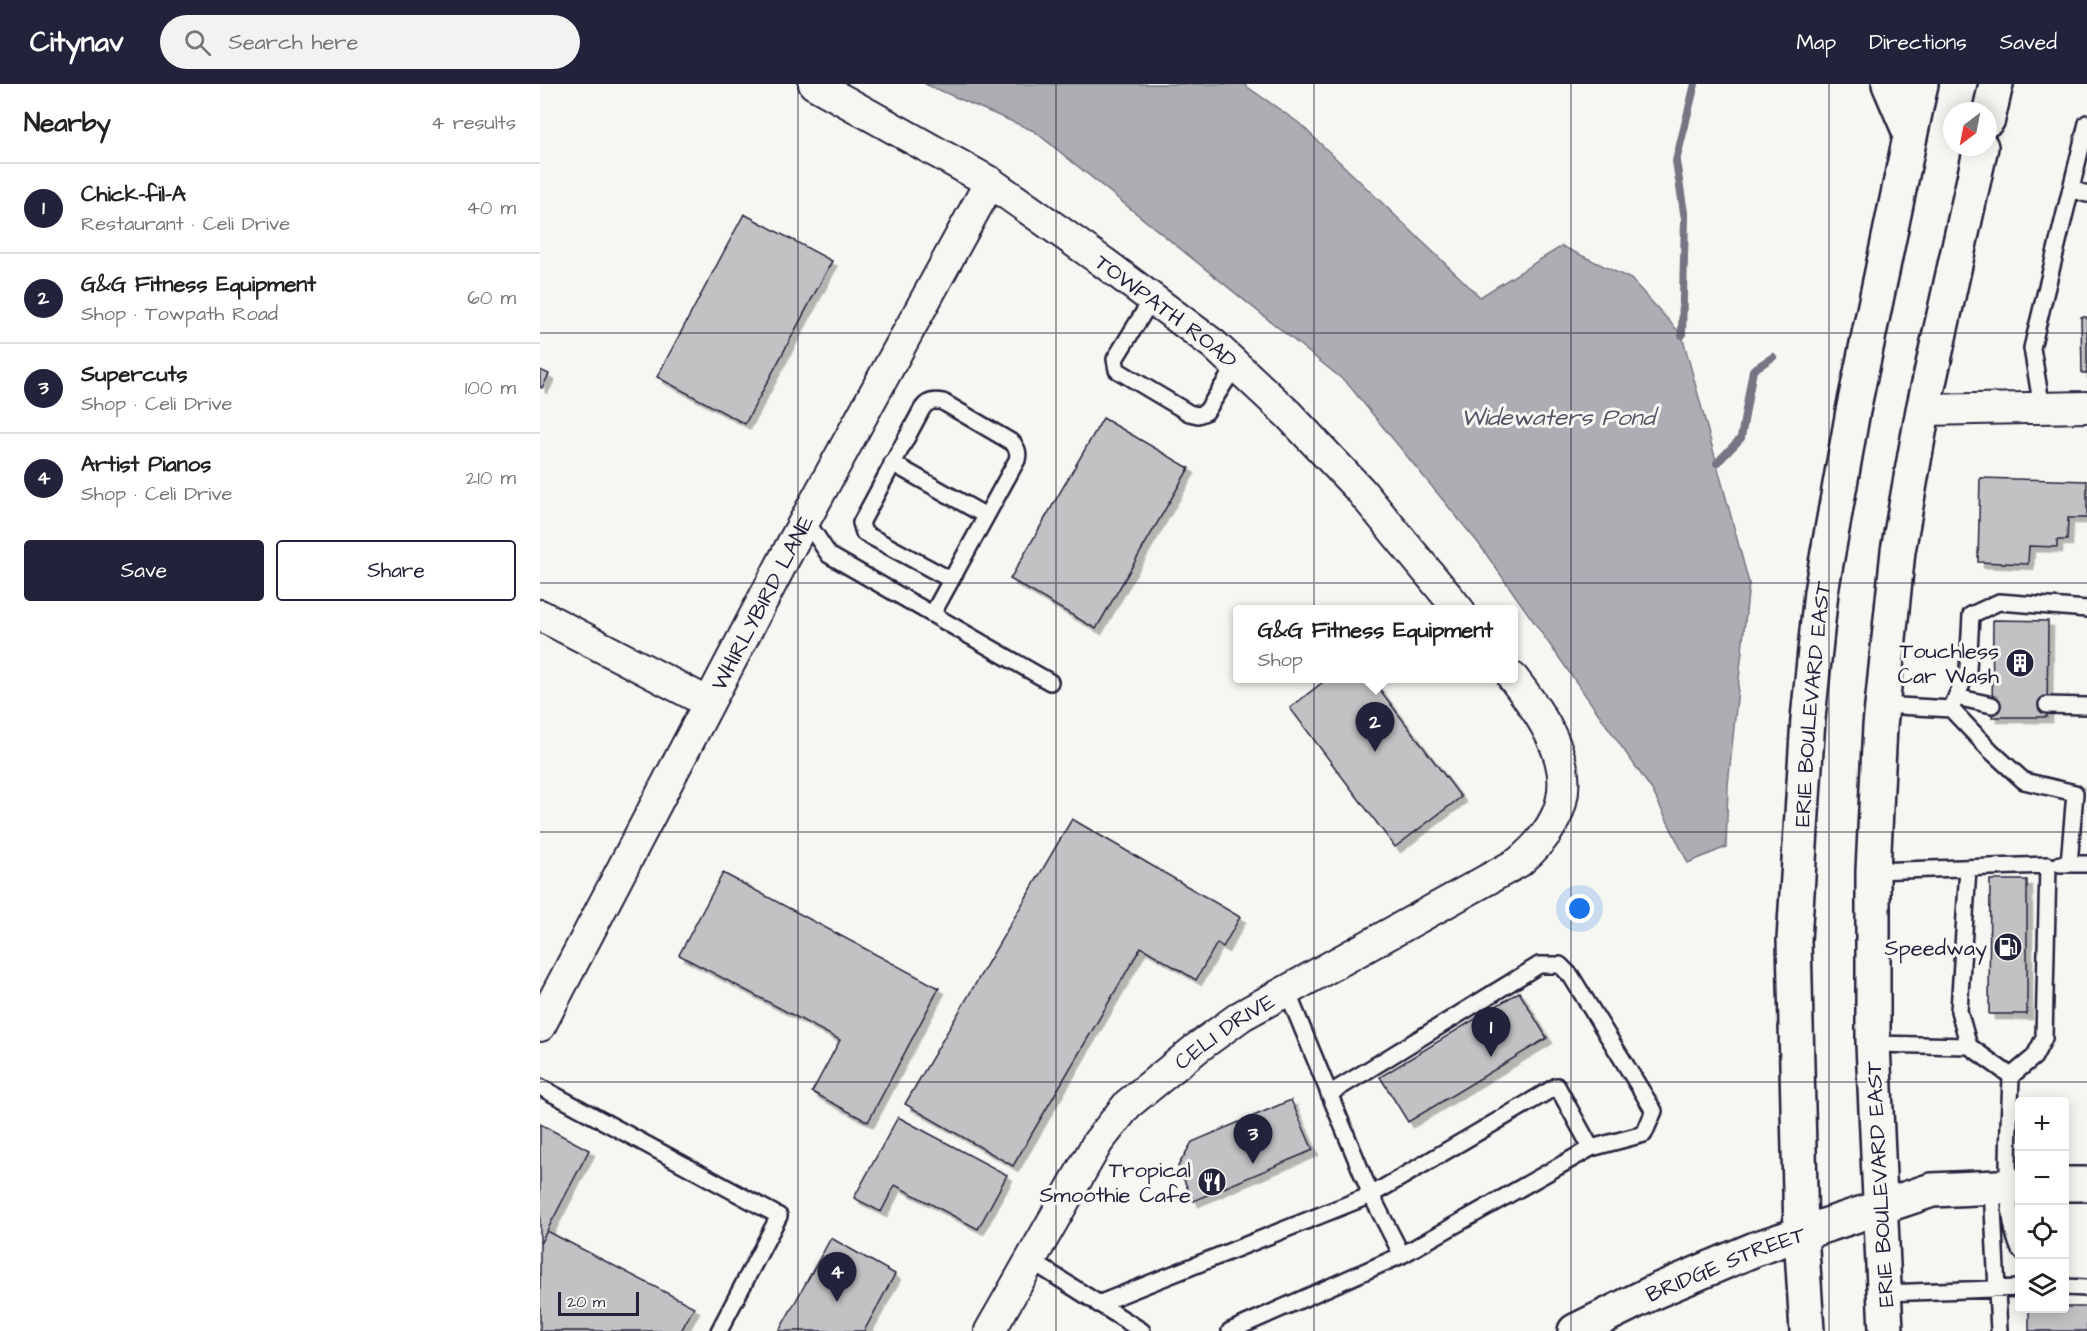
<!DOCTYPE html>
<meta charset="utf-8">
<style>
:root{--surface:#fff;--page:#f2f2f2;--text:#222;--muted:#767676;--line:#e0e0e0;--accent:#22223b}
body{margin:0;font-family:"Architects Daughter",sans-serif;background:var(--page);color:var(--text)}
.controls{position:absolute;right:18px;bottom:18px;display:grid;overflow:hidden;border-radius:6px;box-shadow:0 3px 15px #0003}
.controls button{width:54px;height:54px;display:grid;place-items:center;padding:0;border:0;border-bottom:2px solid var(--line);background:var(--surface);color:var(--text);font:30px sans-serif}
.compass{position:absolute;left:1403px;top:18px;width:54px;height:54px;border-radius:50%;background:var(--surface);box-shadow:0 3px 15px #0003;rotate:212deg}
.scale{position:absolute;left:18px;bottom:15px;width:81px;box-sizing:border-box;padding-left:6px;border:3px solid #22223b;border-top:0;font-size:16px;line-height:21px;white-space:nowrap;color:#22223b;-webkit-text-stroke:4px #f6f6f2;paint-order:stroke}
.you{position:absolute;left:1040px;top:825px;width:21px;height:21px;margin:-15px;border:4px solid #fff;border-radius:50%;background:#1a73e8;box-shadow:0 0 0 9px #1a73e833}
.badge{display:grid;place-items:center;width:39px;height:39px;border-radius:50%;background:var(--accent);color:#fff;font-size:20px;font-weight:700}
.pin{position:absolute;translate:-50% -50px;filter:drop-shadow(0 2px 3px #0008)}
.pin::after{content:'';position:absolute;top:32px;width:21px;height:18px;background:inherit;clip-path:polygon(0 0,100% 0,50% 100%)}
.popup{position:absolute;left:693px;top:521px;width:285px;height:78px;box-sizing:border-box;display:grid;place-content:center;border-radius:6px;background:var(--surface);filter:drop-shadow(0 2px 4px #0005);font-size:20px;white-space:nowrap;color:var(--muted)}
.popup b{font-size:22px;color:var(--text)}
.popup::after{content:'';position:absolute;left:50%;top:100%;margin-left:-12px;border:12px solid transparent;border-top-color:var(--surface)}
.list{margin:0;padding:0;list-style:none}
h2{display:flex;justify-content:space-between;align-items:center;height:78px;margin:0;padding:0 24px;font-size:26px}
h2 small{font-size:20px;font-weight:400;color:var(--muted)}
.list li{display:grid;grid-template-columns:39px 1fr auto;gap:18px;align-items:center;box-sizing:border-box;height:90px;padding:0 24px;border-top:2px solid var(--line)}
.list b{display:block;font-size:22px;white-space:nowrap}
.list p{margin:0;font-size:20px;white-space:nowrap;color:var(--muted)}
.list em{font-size:20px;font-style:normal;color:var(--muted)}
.actions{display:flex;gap:12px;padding:18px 24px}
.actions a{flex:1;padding:14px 0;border:2px solid var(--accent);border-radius:6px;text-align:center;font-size:21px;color:var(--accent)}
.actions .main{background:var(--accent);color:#fff}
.icon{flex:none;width:33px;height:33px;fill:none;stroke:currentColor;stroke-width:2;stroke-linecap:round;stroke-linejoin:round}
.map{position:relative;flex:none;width:1547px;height:1247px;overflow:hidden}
header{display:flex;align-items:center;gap:36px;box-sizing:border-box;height:84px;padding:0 30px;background:var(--accent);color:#fff}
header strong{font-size:28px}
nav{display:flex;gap:33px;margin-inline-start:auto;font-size:21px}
.search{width:420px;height:54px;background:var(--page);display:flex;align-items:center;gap:15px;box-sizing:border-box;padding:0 21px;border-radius:33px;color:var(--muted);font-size:22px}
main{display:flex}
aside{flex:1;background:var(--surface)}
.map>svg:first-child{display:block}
</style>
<header>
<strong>Citynav</strong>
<div class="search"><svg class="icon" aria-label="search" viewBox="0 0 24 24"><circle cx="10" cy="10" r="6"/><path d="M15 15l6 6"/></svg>Search here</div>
<nav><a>Map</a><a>Directions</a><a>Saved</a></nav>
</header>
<main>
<aside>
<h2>Nearby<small>4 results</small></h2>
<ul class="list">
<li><span class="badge">1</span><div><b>Chick-fil-A</b><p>Restaurant · Celi Drive</p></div><em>40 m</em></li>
<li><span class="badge">2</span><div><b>G&amp;G Fitness Equipment</b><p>Shop · Towpath Road</p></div><em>60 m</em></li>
<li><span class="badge">3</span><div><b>Supercuts</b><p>Shop · Celi Drive</p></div><em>100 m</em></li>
<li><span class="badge">4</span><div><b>Artist Pianos</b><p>Shop · Celi Drive</p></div><em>210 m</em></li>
</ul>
<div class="actions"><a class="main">Save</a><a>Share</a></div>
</aside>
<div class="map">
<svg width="1547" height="1247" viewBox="0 0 1547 1247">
<defs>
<filter id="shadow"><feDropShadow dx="5.5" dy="5.5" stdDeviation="0" flood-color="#0004"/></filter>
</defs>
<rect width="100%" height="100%" fill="#f6f6f2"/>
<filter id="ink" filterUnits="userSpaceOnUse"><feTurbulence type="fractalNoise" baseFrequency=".0167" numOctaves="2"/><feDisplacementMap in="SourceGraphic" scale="12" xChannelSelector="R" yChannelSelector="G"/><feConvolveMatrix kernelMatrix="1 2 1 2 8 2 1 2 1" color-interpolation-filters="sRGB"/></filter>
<g filter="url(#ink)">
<path fill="#adadb3" stroke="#757583" stroke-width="1.5" d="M385 0H703L759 39 940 213 1022 162 1091 195 1142 251 1209 499 1188 701 1186 763 1148 779 1112 706 939 460 807 299 494 47Z"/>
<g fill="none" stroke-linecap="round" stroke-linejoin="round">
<path stroke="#757583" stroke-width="8" d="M1142 251 1145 135 1136 77 1155 0
M1177 379 1201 354 1213 286 1233 273"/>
</g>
<path fill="#c2c2c4" stroke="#22223b" stroke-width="1.5" filter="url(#shadow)" d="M204 130 292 177 205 340 117 293Z
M1541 233H1547V289H1542Z
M0 286 9 290 2 304 0 303Z
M563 334 649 384 556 545 470 495Z
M1440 394 1547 397V434H1528L1527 456H1517V463L1489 462 1488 480 1438 478Z
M1453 536 1508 537 1507 633H1452Z
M788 594H831L921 713 855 763 750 624Z
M532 735 700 833 683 863 677 859 656 896 601 863 473 1082 365 1020Z
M183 789 399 904 328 1038 272 1008 300 956 139 871Z
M1450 796H1487V930H1449Z
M979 908 1007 954 868 1038 840 993Z
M751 1016 773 1066 653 1117 638 1082 652 1058Z
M358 1033 467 1091 438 1145 355 1101 341 1128 314 1114Z
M0 1040 49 1066 0 1160Z
M7 1147 154 1223 141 1247H0V1160Z
M291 1154 355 1190 324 1247H239Z
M1524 1223H1547V1247H1489V1224Z"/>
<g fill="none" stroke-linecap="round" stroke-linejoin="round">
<g stroke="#22223b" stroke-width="20">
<path id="lane" d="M1531 105 1547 110
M612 215 575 275 577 286 649 329 658 331 666 328 696 281
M1502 324 1492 264 1547 39
M352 379 446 432
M265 435 289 471 510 598
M393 529C421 478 449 427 477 376 479 368 477 365 473 359L403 318C394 316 387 317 382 325L321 439 324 449 411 496
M1416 613 1452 621
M1342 621 1411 625 1451 667 1484 697 1535 709 1529 780
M1507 621 1547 622
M1411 625 1428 586 1431 531 1459 518 1547 525
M1520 780H1547
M1428 784 1419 927 1429 962
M1333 787 1508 781 1504 954 1494 973 1471 992C1470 1039 1461 1125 1480 1166
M1333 960 1429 962 1471 992
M0 1003 239 1132 179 1247
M789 1010 999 881H1020L1031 892 1114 1027 1104 1050 1051 1064
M1452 1104 1459 1247
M490 1176 602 1247
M1524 1203 1547 1204
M1345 1209 1480 1204
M558 1220 831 1111 1017 1002 1051 1064 862 1171
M690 1247 862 1171 831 1111 747 907"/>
</g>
<g stroke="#22223b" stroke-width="34">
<g id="street">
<path id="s1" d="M274 0 450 98 563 178 673 260 748 330 821 407 919 526"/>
<path d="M1383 326 1547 323"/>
<path d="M0 531 167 618"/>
<path id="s2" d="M0 942 252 460 450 98"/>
<path id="s3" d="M450 1247 558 1058 588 1020 657 964 701 932 979 778C1053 716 1023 658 973 594"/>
</g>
</g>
<g stroke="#22223b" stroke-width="38">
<g id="secondary">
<path d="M1524 1100H1547"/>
<path id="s4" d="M1035 1247 1116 1207 1215 1165 1392 1106 1480 1102"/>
</g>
</g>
<g stroke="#22223b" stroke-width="38">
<g id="primary">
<path d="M1349 0 1370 49"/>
<path d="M1448 35 1456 0"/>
<path id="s5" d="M1267 1247 1261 1149 1254 856 1268 635 1281 508 1313 327 1381 0"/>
<path d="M1346 1247 1333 960V787L1340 642 1358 467 1383 326 1441 63"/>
</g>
</g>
<use href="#lane" stroke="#f6f6f2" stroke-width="15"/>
<use href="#street" stroke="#f6f6f2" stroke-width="30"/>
<use href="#secondary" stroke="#f6f6f2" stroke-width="33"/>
<use href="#primary" stroke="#f6f6f2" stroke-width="33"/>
</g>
</g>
<path fill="none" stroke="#22223b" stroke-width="1.5" stroke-opacity="0.55" d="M258 0V1247M516 0V1247M774 0V1247M1031 0V1247M1289 0V1247M0 249H1547M0 499H1547M0 748H1547M0 998H1547"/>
<defs>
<g id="building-disc" transform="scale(1.5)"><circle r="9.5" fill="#22223b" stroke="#f6f6f2"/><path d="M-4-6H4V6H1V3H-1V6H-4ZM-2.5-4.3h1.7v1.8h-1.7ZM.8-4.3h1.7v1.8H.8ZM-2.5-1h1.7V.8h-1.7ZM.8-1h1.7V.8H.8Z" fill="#fff"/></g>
<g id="fuel-disc" transform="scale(1.5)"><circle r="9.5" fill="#22223b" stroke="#f6f6f2"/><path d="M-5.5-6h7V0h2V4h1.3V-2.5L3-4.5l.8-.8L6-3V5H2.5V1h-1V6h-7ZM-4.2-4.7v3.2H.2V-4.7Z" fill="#fff"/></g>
<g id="restaurant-disc" transform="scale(1.5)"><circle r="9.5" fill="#22223b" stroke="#f6f6f2"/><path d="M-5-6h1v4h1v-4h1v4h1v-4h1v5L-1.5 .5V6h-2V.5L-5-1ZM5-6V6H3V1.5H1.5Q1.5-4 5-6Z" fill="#fff"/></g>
</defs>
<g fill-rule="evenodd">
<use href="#building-disc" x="1480" y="579"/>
<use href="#fuel-disc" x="1468" y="863"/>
<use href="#restaurant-disc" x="672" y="1098"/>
</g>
<g text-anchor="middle" stroke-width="6" stroke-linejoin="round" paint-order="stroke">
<g font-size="22" fill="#22223b" stroke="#f6f6f2">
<text dy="8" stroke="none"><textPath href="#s1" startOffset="420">TOWPATH ROAD</textPath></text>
<text dy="8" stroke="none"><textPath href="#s2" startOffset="478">WHIRLYBIRD LANE</textPath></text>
<text dy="8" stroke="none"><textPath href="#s5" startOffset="628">ERIE BOULEVARD EAST</textPath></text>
<text dy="8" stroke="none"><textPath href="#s3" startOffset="387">CELI DRIVE</textPath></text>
<text transform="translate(1339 1100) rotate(-93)" y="8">ERIE BOULEVARD EAST</text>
<text dy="8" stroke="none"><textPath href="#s4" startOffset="165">BRIDGE STREET</textPath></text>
</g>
<g font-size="22" fill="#22223b" stroke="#f6f6f2" text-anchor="end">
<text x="1459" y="574">Touchless<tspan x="1459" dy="25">Car Wash</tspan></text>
<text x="1447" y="871">Speedway</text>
<text x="651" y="1093">Tropical<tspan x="651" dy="25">Smoothie Cafe</tspan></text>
</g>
<g font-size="24" font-style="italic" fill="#535365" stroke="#f6f6f2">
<text x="1018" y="341">Widewaters Pond</text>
</g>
</g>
</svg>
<div class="controls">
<button>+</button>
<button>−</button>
<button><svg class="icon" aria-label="locate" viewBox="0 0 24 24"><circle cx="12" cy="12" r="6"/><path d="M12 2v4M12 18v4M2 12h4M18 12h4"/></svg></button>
<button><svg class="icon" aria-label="layers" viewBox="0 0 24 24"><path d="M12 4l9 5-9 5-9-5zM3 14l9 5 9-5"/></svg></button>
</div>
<svg class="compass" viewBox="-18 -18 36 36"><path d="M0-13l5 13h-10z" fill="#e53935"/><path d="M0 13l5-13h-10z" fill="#767676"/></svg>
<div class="scale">20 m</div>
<div class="you"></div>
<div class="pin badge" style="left:951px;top:973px">1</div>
<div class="pin badge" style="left:835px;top:668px">2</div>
<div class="popup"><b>G&amp;G Fitness Equipment</b>Shop</div>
<div class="pin badge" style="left:713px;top:1080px">3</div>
<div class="pin badge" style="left:297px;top:1218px">4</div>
</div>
</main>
